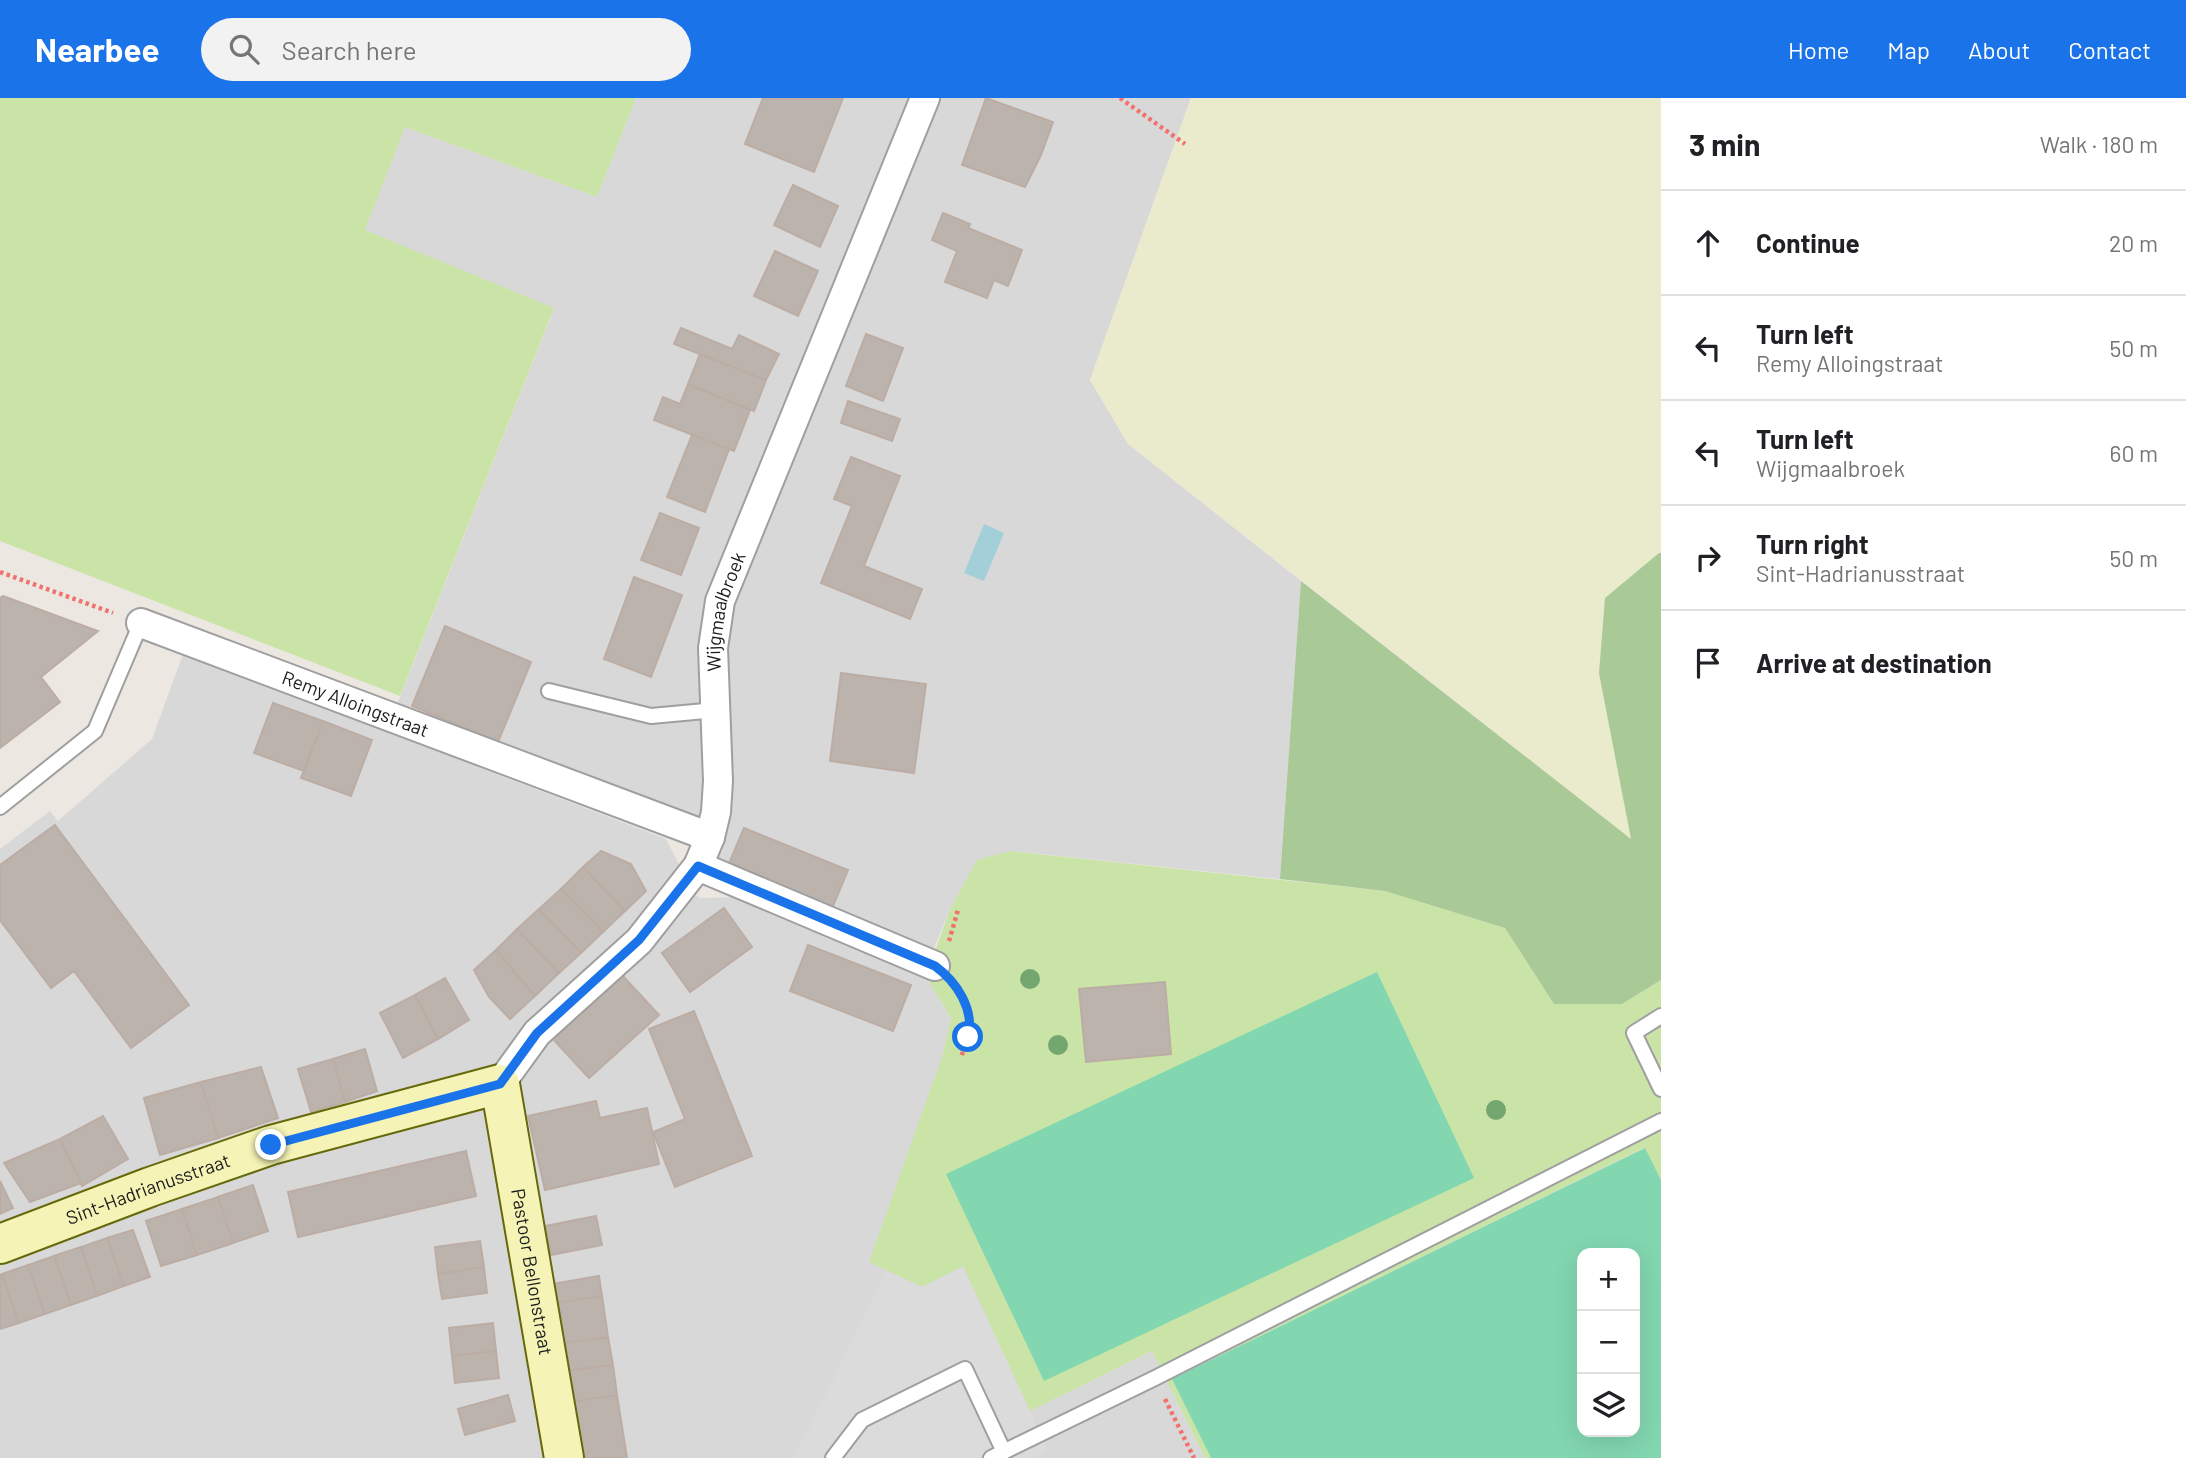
<!DOCTYPE html>
<meta charset="utf-8">
<style>
:root{--surface:#fff;--page:#f2f2f2;--text:#202124;--muted:#757577;--line:#e0e0e0;--accent:#1a73e8}
body{margin:0;font-family:Barlow,sans-serif;background:var(--page);color:var(--text)}
.controls{position:absolute;right:21px;bottom:21px;display:grid;overflow:hidden;border-radius:14px;box-shadow:0 7px 28px #0002}
.controls button{width:63px;height:63px;display:grid;place-items:center;padding:0;border:0;border-bottom:2px solid var(--line);background:var(--surface);color:var(--text);font:35px sans-serif}
.stop{position:absolute;width:21px;height:21px;margin:-16px;border:5px solid #1a73e8;border-radius:50%;background:#fff}
.stop.end{background:#1a73e8;border-color:#fff;box-shadow:0 2px 7px #0008}
.list{margin:0;padding:0;list-style:none}
h2{display:flex;justify-content:space-between;align-items:center;height:91px;margin:0;padding:0 28px;font-size:30px}
h2 small{font-size:23px;font-weight:400;color:var(--muted)}
.list li{display:grid;grid-template-columns:46px 1fr auto;gap:21px;align-items:center;box-sizing:border-box;height:105px;padding:0 28px;border-top:2px solid var(--line)}
.list b{display:block;font-size:26px;white-space:nowrap}
.list p{margin:0;font-size:23px;white-space:nowrap;color:var(--muted)}
.list em{font-size:23px;font-style:normal;color:var(--muted)}
.icon{flex:none;width:38px;height:38px;fill:none;stroke:currentColor;stroke-width:2;stroke-linecap:round;stroke-linejoin:round}
.map{position:relative;flex:none;width:1661px;height:1360px;overflow:hidden}
header{display:flex;align-items:center;gap:42px;box-sizing:border-box;height:98px;padding:0 35px;background:var(--accent);color:#fff}
header strong{font-size:33px}
nav{display:flex;gap:38px;margin-inline-start:auto;font-size:24px}
.search{width:490px;height:63px;background:var(--page);display:flex;align-items:center;gap:18px;box-sizing:border-box;padding:0 24px;border-radius:38px;color:var(--muted);font-size:26px}
main{display:flex}
aside{flex:1;background:var(--surface)}
.map>svg:first-child{display:block}
</style>
<header>
<strong>Nearbee</strong>
<div class="search"><svg class="icon" aria-label="search" viewBox="0 0 24 24"><circle cx="10" cy="10" r="6"/><path d="M15 15l6 6"/></svg>Search here</div>
<nav><a>Home</a><a>Map</a><a>About</a><a>Contact</a></nav>
</header>
<main>
<div class="map">
<svg width="1661" height="1360" viewBox="0 0 1661 1360">
<rect width="100%" height="100%" fill="#ece7e1"/>
<path fill="#d9d8d8" d="M636 0H1191L1090 282 1128 346 1301 483 1280 781 1010 753 950 811 934 850 713 768 721 748 396 609 554 211 364 132 405 29 597 99Z
M183 556 666 741 695 797 701 800 740 799 867 849 926 879 951 920 942 959 963 1168 1030 1313 1152 1253 1205 1360H0V751L50 713 58 723 152 641Z"/>
<path fill="#eaeacc" d="M1191 0H1661V455H1659L1599 575 1632 742 1128 346 1090 282Z"/>
<path fill="#cae4a8" d="M0 0H636L597 99 405 29 365 132 554 210 400 598 0 443Z
M1010 753 1385 793 1505 830 1554 906H1622L1661 882V1082L1644 1050 1172 1281 1211 1360H1205L1152 1253 1030 1313 963 1169 922 1189 869 1164 942 959 951 920 926 879 950 811 977 762Z"/>
<path fill="#a9c997" d="M1659 455H1661V882L1622 906H1554L1505 830 1385 793 1280 781 1301 483 1631 741 1599 575 1605 500Z"/>
<path fill="#82d7b0" fill-rule="evenodd" d="M1377 874 1474 1080 1044 1283 946 1076Z
M1645 1050 1661 1082V1360H1211L1172 1281ZM1635 1155V1334H1582V1155Z"/>
<path fill="#dbdbdb" d="M963 1168 1048 1353 1033 1360H794L887 1173 922 1189Z"/>
<path fill="#a3cfd8" d="M984 426 1004 435 984 483 964 475Z"/>
<path fill="#bcb3ad" stroke="#bcada4" stroke-width="2" d="M763 0H843L814 74 745 46Z
M986 0 1053 24 1041 57 1025 89 962 67Z
M793 87 838 108 820 149 774 127Z
M943 115 970 126 968 130 1022 152 1008 188 994 182 987 200 945 184 957 153 932 142Z
M775 153 818 173 798 218 754 198Z
M681 230 732 251 739 237 779 256 766 282 674 246Z
M866 236 903 250 883 303 846 288Z
M700 256 766 282 754 313 688 286Z
M688 286 750 312 734 353 654 322 663 299 680 306Z
M848 303 900 321 892 343 841 325Z
M692 337 729 351 705 414 667 399Z
M851 359 900 378 864 468 922 491 910 521 821 485 852 408 834 401Z
M660 415 699 430 681 477 641 462Z
M634 479 682 497 651 579 604 561Z
M3 498 98 533 41 579 60 604 0 650V500Z
M445 528 531 564 498 644 412 608Z
M841 575 926 586 914 675 830 663Z
M273 605 323 623 304 673 254 655Z
M323 623 372 642 351 698 301 680Z
M55 727 189 907 131 950 74 873 51 890 0 822V767Z
M744 730 848 772 831 813 727 770Z
M601 753 631 766 646 793 625 813 583 769Z
M583 769 625 813 603 834 561 791Z
M561 791 603 834 581 855 539 811Z
M724 810 752 849 690 894 662 855Z
M539 811 581 855 559 875 517 831Z
M517 831 559 875 535 898 496 852Z
M808 847 911 887 893 933 790 893Z
M496 852 535 898 510 921 489 899 474 872Z
M622 877 659 917 589 980 553 941Z
M445 880 469 922 438 941 415 897Z
M1165 884 1171 956 1086 964 1079 891Z
M415 897 438 941 403 960 380 915Z
M694 913 752 1058 675 1089 653 1034 685 1021 649 931Z
M365 951 377 993 345 1004 333 961Z
M333 961 345 1004 311 1014 298 971Z
M261 969 278 1020 218 1040 201 984Z
M201 984 218 1040 160 1057 144 1000Z
M596 1003 600 1020 647 1010 659 1066 545 1092 528 1018Z
M103 1018 128 1061 82 1088 60 1041Z
M60 1041 81 1085 30 1104 4 1065Z
M466 1053 476 1098 298 1139 288 1094Z
M0 1083 13 1110 0 1116Z
M253 1087 268 1133 233 1145 218 1099Z
M218 1099 233 1145 197 1157 182 1111Z
M182 1111 197 1157 161 1168 146 1123Z
M596 1118 602 1147 551 1157 545 1128Z
M133 1132 150 1179 124 1188 107 1140Z
M107 1140 124 1188 97 1198 81 1149Z
M480 1143 484 1169 438 1176 435 1149Z
M81 1149 97 1198 71 1207 54 1158Z
M54 1158 71 1207 45 1216 28 1167Z
M28 1167 45 1216 19 1225 2 1176Z
M484 1169 487 1195 442 1201 438 1176Z
M2 1176 19 1225 0 1231V1177Z
M599 1178 602 1198 555 1205 552 1186Z
M602 1198 608 1239 561 1245 555 1205Z
M493 1225 496 1253 452 1258 449 1230Z
M608 1239 613 1267 565 1273 561 1245Z
M496 1253 499 1280 455 1285 452 1258Z
M613 1267 617 1297 570 1304 565 1273Z
M508 1297 515 1323 465 1337 458 1311Z
M617 1297 627 1360H578L570 1304Z"/>
<g fill="none" stroke-linecap="round" stroke-linejoin="round">
<g stroke="#9f9f9f" stroke-width="18">
<path id="lane" d="M549 593 651 618 716 612
M0 709 95 633 141 525
M1661 918 1634 935 1661 991
M833 1360 862 1322 965 1271 1004 1354
M991 1360 1155 1280 1661 1023"/>
</g>
<g stroke="#9f9f9f" stroke-width="32">
<g id="street">
<path id="s1" d="M141 525 710 739"/>
<path d="M698 768 935 868"/>
<path id="s2" d="M500 986 537 935 639 843 698 768 710 739 716 714 718 683 713 550 720 503 925 0"/>
</g>
</g>
<g stroke="#65690b" stroke-width="42">
<g id="secondary">
<path id="s3" d="M0 1146 150 1089 271 1047 500 986 564 1360"/>
</g>
</g>
<path stroke="#f1716c" stroke-width="4.5" stroke-dasharray="3.5 3.5" stroke-linecap="butt" d="M1120 0 1185 46
M0 474 113 515
M949 843 958 812
M956 888 965 907 971 926 961 960
M1165 1301 1194 1360"/>
<use href="#lane" stroke="#fff" stroke-width="14"/>
<use href="#street" stroke="#fff" stroke-width="28"/>
<use href="#secondary" stroke="#f5f4b6" stroke-width="38"/>
</g>
<g fill="#74a66f">
<circle cx="1030" cy="881" r="10"/>
<circle cx="1058" cy="947" r="10"/>
<circle cx="1496" cy="1012" r="10"/>
</g>
<g fill="none" stroke-linecap="round" stroke-linejoin="round">
<path stroke="#1a73e8" stroke-width="9" d="M271 1047 500 986 537 935 639 842 698 768 935 868C957 884 975 912 968 939"/>
</g>
<g text-anchor="middle" stroke-width="6" stroke-linejoin="round" paint-order="stroke">
<g font-size="19" fill="#1b1b1b" stroke="#fff">
<text dy="7" stroke="none"><textPath href="#s2" startOffset="555">Wijgmaalbroek</textPath></text>
<text dy="7" stroke="none"><textPath href="#s1" startOffset="229">Remy Alloingstraat</textPath></text>
<text dy="7" stroke="none"><textPath href="#s3" startOffset="158">Sint-Hadrianusstraat</textPath></text>
<text dy="7" stroke="none"><textPath href="#s3" startOffset="716">Pastoor Bellonstraat</textPath></text>
</g>
</g>
</svg>
<div class="controls">
<button>+</button>
<button>−</button>
<button><svg class="icon" aria-label="layers" viewBox="0 0 24 24"><path d="M12 4l9 5-9 5-9-5zM3 14l9 5 9-5"/></svg></button>
</div>
<div class="stop" style="left:968px;top:939px"></div>
<div class="stop end" style="left:271px;top:1047px"></div>
</div>
<aside>
<h2>3 min<small>Walk · 180 m</small></h2>
<ul class="list">
<li><svg class="icon" aria-label="ahead" viewBox="0 0 24 24"><path d="M12 20V5M6 11l6-6 6 6"/></svg><div><b>Continue</b></div><em>20 m</em></li>
<li><svg class="icon" aria-label="left" viewBox="0 0 24 24"><path d="M17 20v-9H6M10 6l-5 5 5 5"/></svg><div><b>Turn left</b><p>Remy Alloingstraat</p></div><em>50 m</em></li>
<li><svg class="icon" aria-label="left" viewBox="0 0 24 24"><path d="M17 20v-9H6M10 6l-5 5 5 5"/></svg><div><b>Turn left</b><p>Wijgmaalbroek</p></div><em>60 m</em></li>
<li><svg class="icon" aria-label="right" viewBox="0 0 24 24"><path d="M7 20v-9h11M14 6l5 5-5 5"/></svg><div><b>Turn right</b><p>Sint-Hadrianusstraat</p></div><em>50 m</em></li>
<li><svg class="icon" aria-label="arrive" viewBox="0 0 24 24"><path d="M6 21V4h12l-3 4 3 4H6"/></svg><div><b>Arrive at destination</b></div></li>
</ul>
</aside>
</main>
